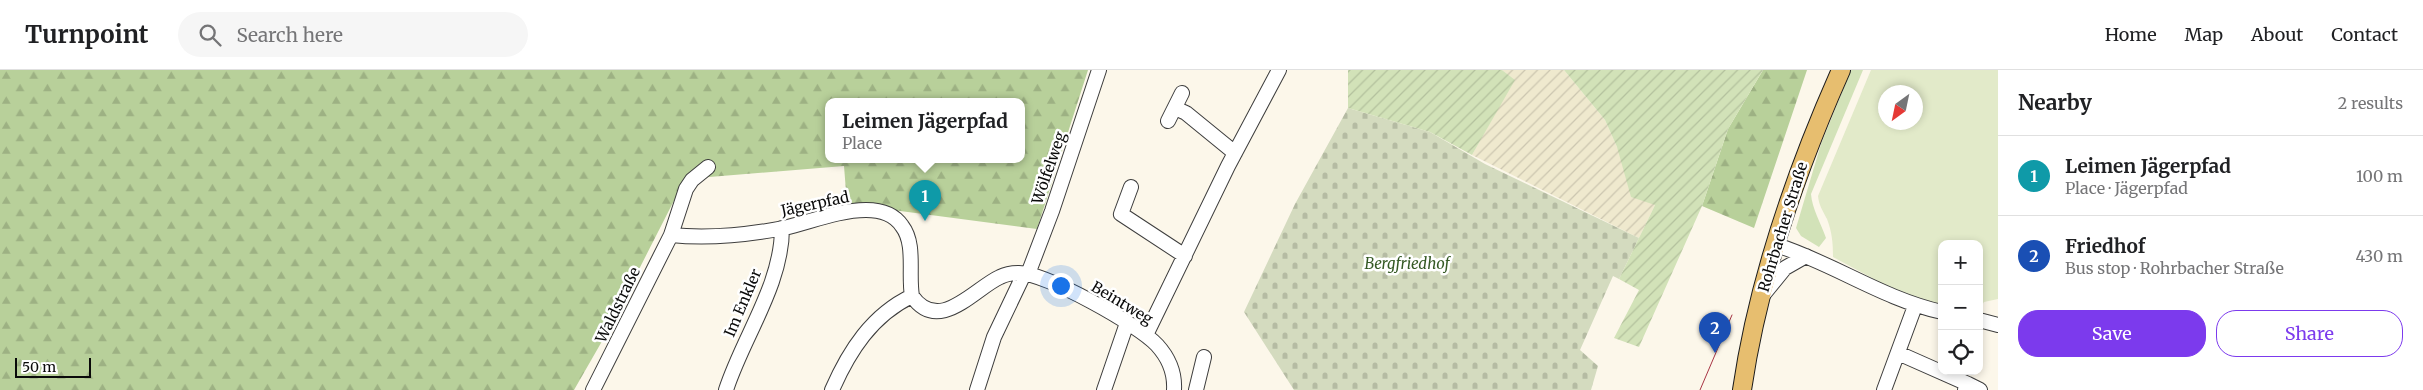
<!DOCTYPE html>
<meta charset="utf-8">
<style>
:root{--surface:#fff;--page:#f6f6f6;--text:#202124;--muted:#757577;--line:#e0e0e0;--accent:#7c3aed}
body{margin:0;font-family:Merriweather,serif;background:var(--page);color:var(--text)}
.controls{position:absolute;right:15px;bottom:15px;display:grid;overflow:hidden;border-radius:10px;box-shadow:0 2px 8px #0003}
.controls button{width:45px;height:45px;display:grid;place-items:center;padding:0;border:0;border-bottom:1px solid var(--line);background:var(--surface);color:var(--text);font:25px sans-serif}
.compass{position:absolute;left:1878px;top:15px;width:45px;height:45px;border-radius:50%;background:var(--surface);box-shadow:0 2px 8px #0003;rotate:213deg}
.scale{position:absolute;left:15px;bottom:12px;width:76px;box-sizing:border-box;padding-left:5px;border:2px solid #0a0a0a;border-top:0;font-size:14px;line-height:18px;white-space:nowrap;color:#0a0a0a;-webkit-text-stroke:4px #fff;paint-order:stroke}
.you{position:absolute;left:1060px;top:215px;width:18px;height:18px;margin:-12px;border:4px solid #fff;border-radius:50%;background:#1a73e8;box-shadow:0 0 0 8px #1a73e833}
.badge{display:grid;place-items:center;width:32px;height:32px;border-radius:50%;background:var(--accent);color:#fff;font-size:16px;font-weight:700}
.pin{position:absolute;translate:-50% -41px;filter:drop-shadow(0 1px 2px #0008)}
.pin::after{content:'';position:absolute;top:26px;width:18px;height:15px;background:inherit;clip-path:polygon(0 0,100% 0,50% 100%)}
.popup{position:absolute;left:825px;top:28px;width:200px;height:65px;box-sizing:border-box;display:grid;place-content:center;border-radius:10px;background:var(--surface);filter:drop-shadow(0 1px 4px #0005);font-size:16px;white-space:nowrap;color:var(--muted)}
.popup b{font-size:19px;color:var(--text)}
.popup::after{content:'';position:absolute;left:50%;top:100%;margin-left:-10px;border:10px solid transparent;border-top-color:var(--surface)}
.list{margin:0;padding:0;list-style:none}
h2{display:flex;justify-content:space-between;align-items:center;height:65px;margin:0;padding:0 20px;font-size:21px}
h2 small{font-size:16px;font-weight:400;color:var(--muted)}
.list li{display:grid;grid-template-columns:32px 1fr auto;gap:15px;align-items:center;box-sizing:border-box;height:80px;padding:0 20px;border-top:1px solid var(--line)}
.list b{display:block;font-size:19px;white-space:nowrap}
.list p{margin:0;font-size:16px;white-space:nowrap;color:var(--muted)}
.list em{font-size:16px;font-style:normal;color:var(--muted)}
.actions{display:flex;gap:10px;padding:15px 20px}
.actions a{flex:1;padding:11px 0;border:1px solid var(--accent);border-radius:20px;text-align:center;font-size:18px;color:var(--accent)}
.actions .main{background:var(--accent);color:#fff}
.icon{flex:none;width:28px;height:28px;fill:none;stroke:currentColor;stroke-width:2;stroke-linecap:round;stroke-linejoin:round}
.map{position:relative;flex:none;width:1998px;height:320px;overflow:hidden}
header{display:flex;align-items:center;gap:30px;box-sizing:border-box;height:70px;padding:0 25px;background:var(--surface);border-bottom:1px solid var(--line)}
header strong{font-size:24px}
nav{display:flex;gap:28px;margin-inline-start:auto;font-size:18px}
.search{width:350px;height:45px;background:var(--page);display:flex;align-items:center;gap:12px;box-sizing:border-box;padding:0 18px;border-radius:28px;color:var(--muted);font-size:19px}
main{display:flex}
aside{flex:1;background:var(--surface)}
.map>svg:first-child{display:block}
</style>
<header>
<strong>Turnpoint</strong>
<div class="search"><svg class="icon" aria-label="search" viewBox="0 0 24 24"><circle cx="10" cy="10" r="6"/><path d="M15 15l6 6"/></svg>Search here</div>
<nav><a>Home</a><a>Map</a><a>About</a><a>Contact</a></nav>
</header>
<main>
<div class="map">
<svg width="1998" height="320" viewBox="0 0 1998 320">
<defs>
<pattern id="farmland-furrows" width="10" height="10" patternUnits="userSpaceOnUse" patternTransform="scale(1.25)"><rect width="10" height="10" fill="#efe9ce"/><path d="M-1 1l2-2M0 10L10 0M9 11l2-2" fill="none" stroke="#ccc6b0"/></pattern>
<pattern id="forest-firs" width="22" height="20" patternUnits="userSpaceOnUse" patternTransform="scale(1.25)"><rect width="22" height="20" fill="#b8d09a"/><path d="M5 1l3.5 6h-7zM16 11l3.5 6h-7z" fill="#9db183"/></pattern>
<pattern id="cemetery-stones" width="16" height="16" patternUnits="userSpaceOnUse" patternTransform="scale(1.25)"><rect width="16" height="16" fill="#d4dbbf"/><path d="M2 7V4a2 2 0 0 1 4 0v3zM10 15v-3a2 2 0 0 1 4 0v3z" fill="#b5bba3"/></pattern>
<pattern id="garden-furrows" width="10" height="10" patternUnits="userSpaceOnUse" patternTransform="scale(1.25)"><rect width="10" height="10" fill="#d2e2b8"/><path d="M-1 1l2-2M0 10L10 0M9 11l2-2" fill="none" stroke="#b3c19d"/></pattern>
</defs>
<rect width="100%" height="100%" fill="#fcf7ea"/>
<path fill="url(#farmland-furrows)" d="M1502 0H1564L1605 50 1617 77 1655 135 1639 168 1472 85 1514 10Z"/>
<path fill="#d2e2b8" d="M1851 0H1863L1811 124C1812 139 1821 153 1826 168L1819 177 1801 166 1796 158 1821 74Z"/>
<path fill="url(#forest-firs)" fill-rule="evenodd" d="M0 0H1088L1037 159 847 134 844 96 685 109 605 266 574 320H0ZM829 32H1021V90H829Z
M1763 0H1807L1754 158 1702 136 1728 59Z"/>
<path fill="url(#cemetery-stones)" d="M1348 38 1430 62 1485 94 1639 168 1619 209 1613 206 1580 280 1598 296 1591 320H1294L1244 242 1295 134Z"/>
<path fill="url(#garden-furrows)" d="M1348 0H1502L1515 10 1472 85 1430 62 1348 38Z
M1564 0H1763L1728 59 1702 136 1639 277 1614 268 1639 220 1619 209 1655 135 1631 127 1617 77 1605 50Z"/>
<path fill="#e2eac9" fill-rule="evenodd" d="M1871 0H1998V229L1984 232 1979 240V174H1942V236L1911 229 1833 187C1833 173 1832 162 1827 149 1823 141 1819 136 1818 126ZM1886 22H1916V52H1886Z"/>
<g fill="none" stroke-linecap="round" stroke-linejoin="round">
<g stroke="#3d3d3d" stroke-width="16">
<path id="minor" d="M1175 38 1186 43 1235 83
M1168 51 1182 23
M1131 117 1121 144 1185 186
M671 165C709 169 747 165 784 158 810 152 839 140 866 140 880 140 894 144 902 156 916 174 908 204 912 226 939 265 975 218 1000 207 1006 204 1013 203 1019 203 1046 203 1139 255 1157 275 1168 287 1175 303 1174 320
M1776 175C1833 193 1883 229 1942 242
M1028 204 1052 141 1099 0
M1763 225 1785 198 1806 186
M1979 250 1998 255
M1146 265 1228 96 1279 0
M1898 283 1968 314 1965 320
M1968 314 1980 320
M593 320 671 165 686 119 692 110 708 97
M726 320C743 267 782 215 782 158
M832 320C849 281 872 245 912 226
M977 320 994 267 1024 204
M1104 320 1127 253
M1196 320 1204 287
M1884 320 1915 236"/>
</g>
<g stroke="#1b1b1b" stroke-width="20">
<path id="major" d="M1742 320C1758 210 1796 101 1841 0"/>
</g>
<use href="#minor" stroke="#fff" stroke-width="14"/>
<use href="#major" stroke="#e7be6f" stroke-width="18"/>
<path stroke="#a83545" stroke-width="1" d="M1700 320 1732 245"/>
</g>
<g text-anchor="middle" stroke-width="5" stroke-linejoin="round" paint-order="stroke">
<g font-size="15" fill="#0a0a0a" stroke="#fff">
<text transform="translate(1049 98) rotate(-71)" y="5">Wölfelweg</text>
<text transform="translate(815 134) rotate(-12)" y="5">Jägerpfad</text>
<text transform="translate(1783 157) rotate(-73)" y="5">Rohrbacher Straße</text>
<text transform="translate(743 233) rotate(-67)" y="5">Im Enkler</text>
<text transform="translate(1122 233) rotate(31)" y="5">Beintweg</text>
<text transform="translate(618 235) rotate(-64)" y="5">Waldstraße</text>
</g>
<g font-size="15" font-style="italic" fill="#345924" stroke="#fff">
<text x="1407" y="199">Bergfriedhof</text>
</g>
</g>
</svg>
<div class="controls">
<button>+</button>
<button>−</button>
<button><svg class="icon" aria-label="locate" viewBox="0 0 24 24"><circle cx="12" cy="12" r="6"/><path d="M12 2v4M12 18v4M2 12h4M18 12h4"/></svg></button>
</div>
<svg class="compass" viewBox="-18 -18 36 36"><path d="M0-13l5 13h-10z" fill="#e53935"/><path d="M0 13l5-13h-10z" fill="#757577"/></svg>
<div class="scale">50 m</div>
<div class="you"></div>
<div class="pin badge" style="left:925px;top:151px;background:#0f9aa8">1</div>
<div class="popup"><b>Leimen Jägerpfad</b>Place</div>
<div class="pin badge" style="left:1715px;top:283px;background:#1a4fb4">2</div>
</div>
<aside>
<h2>Nearby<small>2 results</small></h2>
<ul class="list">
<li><span class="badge" style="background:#0f9aa8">1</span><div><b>Leimen Jägerpfad</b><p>Place · Jägerpfad</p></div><em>100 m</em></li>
<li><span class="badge" style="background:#1a4fb4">2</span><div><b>Friedhof</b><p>Bus stop · Rohrbacher Straße</p></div><em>430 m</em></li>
</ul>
<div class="actions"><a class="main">Save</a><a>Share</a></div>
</aside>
</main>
